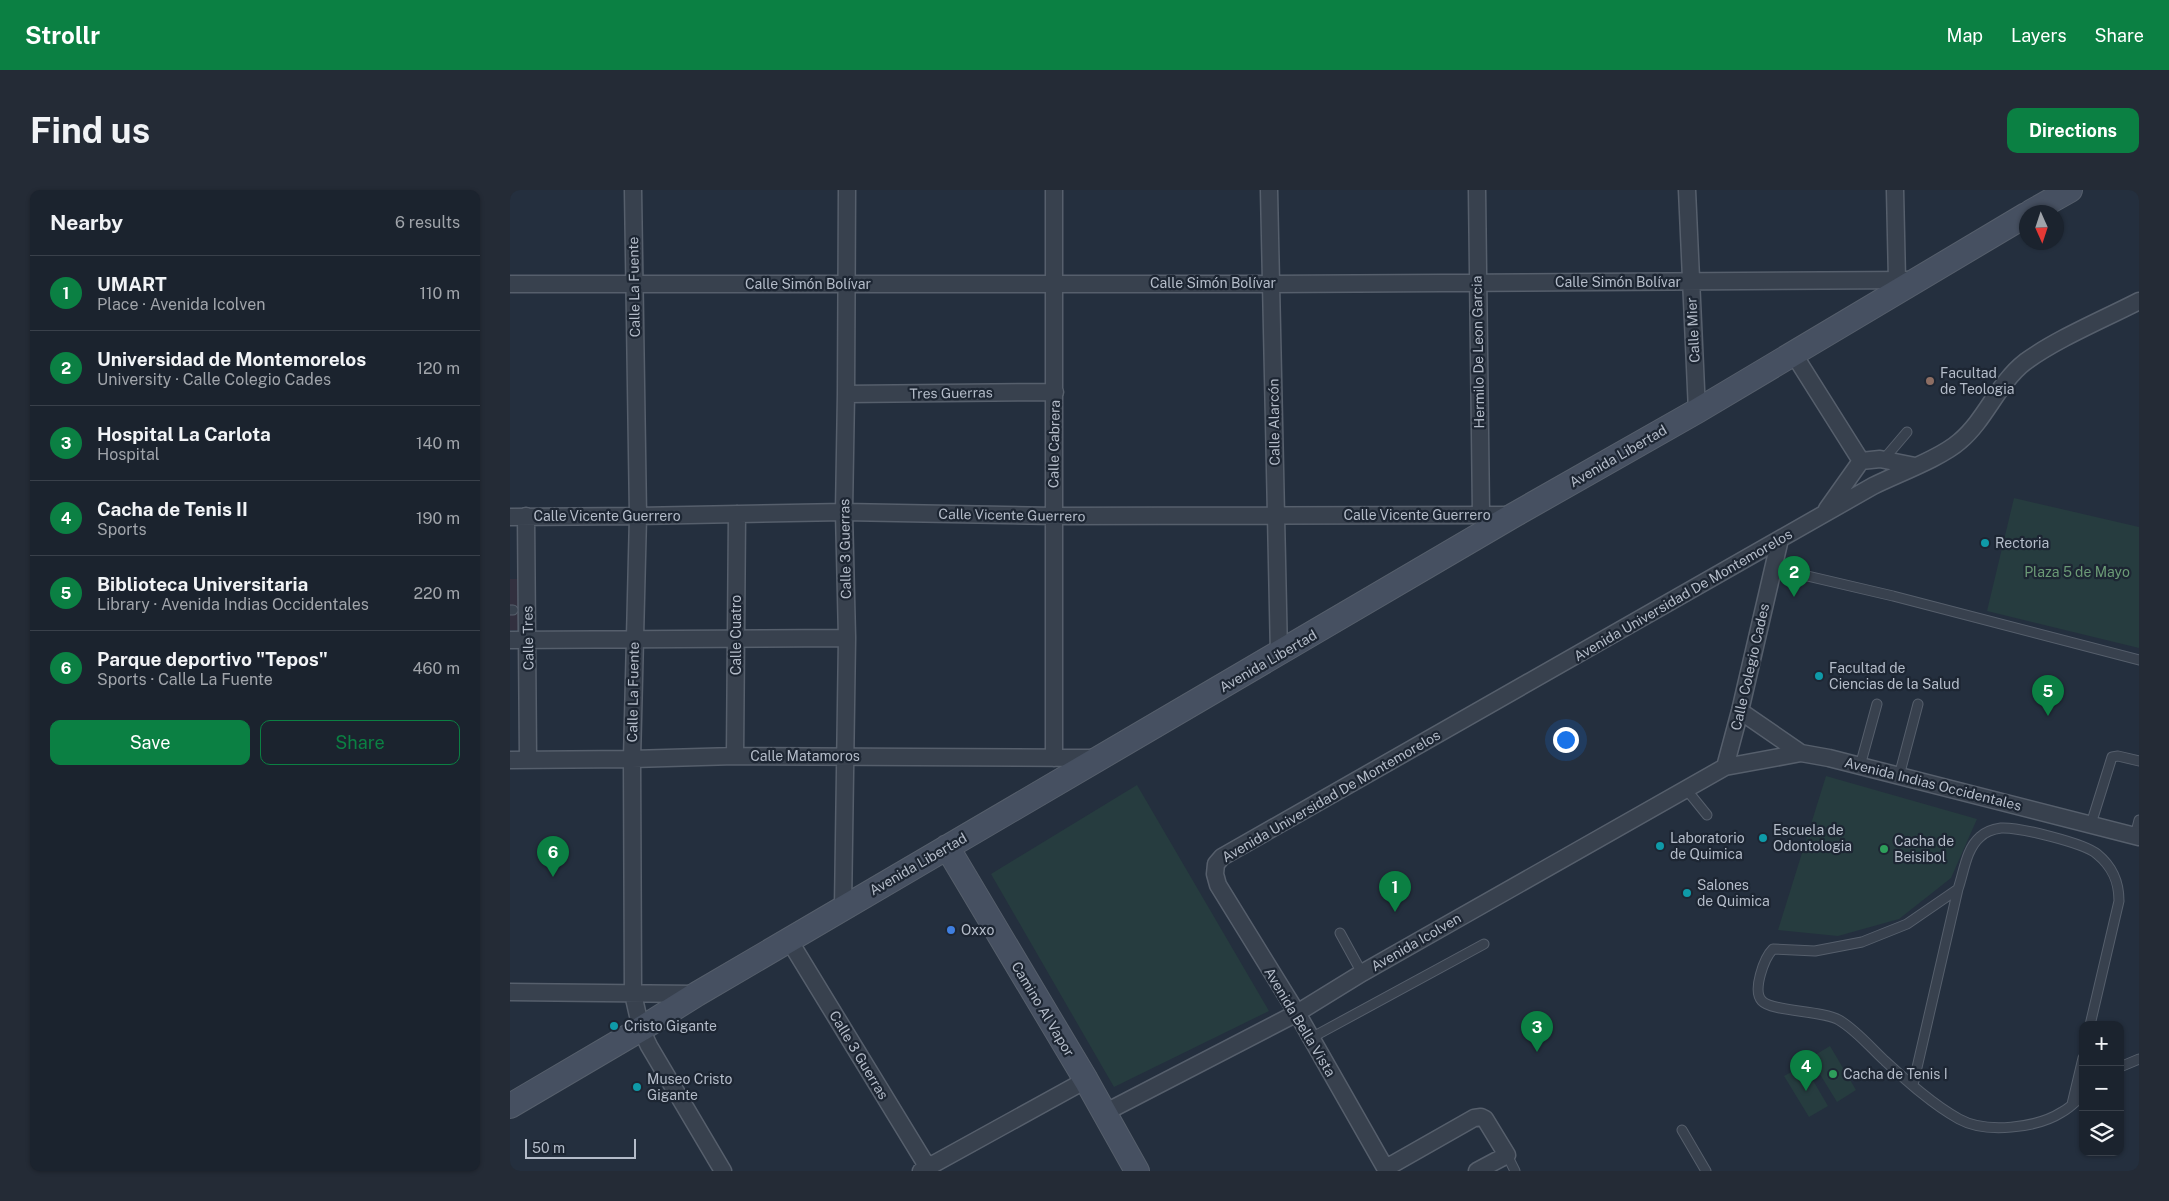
<!DOCTYPE html>
<meta charset="utf-8">
<style>
:root{--surface:#1b232e;--page:#242b36;--text:#f1f3f6;--muted:#a0a4aa;--line:#39404a;--accent:#0b8043}
body{margin:0;font-family:"Public Sans",sans-serif;background:var(--page);color:var(--text)}
.controls{position:absolute;right:15px;bottom:15px;display:grid;overflow:hidden;border-radius:10px;box-shadow:0 1px 4px #0004}
.controls button{width:45px;height:45px;display:grid;place-items:center;padding:0;border:0;border-bottom:1px solid var(--line);background:var(--surface);color:var(--text);font:25px sans-serif}
.compass{position:absolute;left:1509px;top:15px;width:45px;height:45px;border-radius:50%;background:var(--surface);box-shadow:0 1px 4px #0004;rotate:177deg}
.scale{position:absolute;left:15px;bottom:12px;width:111px;box-sizing:border-box;padding-left:5px;border:2px solid #b4bcc9;border-top:0;font-size:14px;line-height:18px;white-space:nowrap;color:#b4bcc9;-webkit-text-stroke:4px #1d2633;paint-order:stroke}
.you{position:absolute;left:1055px;top:549px;width:18px;height:18px;margin:-12px;border:4px solid #fff;border-radius:50%;background:#1a73e8;box-shadow:0 0 0 8px #1a73e833}
.badge{display:grid;place-items:center;width:32px;height:32px;border-radius:50%;background:var(--accent);color:#fff;font-size:16px;font-weight:700}
.pin{position:absolute;translate:-50% -41px;filter:drop-shadow(0 1px 2px #0008)}
.pin::after{content:'';position:absolute;top:26px;width:18px;height:15px;background:inherit;clip-path:polygon(0 0,100% 0,50% 100%)}
.list{margin:0;padding:0;list-style:none}
h2{display:flex;justify-content:space-between;align-items:center;height:65px;margin:0;padding:0 20px;font-size:21px}
h2 small{font-size:16px;font-weight:400;color:var(--muted)}
.list li{display:grid;grid-template-columns:32px 1fr auto;gap:15px;align-items:center;box-sizing:border-box;height:75px;padding:0 20px;border-top:1px solid var(--line)}
.list b{display:block;font-size:19px;white-space:nowrap}
.list p{margin:0;font-size:16px;white-space:nowrap;color:var(--muted)}
.list em{font-size:16px;font-style:normal;color:var(--muted)}
.actions{display:flex;gap:10px;padding:15px 20px}
.actions a{flex:1;padding:11px 0;border:1px solid var(--accent);border-radius:10px;text-align:center;font-size:18px;color:var(--accent)}
.actions .main{background:var(--accent);color:#fff}
.icon{flex:none;width:28px;height:28px;fill:none;stroke:currentColor;stroke-width:2;stroke-linecap:round;stroke-linejoin:round}
.map{position:relative;flex:none;width:1629px;height:981px;overflow:hidden;border-radius:10px}
header{display:flex;align-items:center;gap:30px;box-sizing:border-box;height:70px;padding:0 25px;background:var(--accent);color:#fff}
header strong{font-size:24px}
nav{display:flex;gap:28px;margin-inline-start:auto;font-size:18px}
.intro{display:flex;align-items:center;justify-content:space-between;box-sizing:border-box;height:120px;padding:0 30px}
h1{margin:0;font-size:35px}
.button{padding:12px 22px;border-radius:10px;background:var(--accent);color:#fff;font-size:18px;font-weight:700}
main{display:flex;gap:30px;padding:0 30px}
aside{flex:1;background:var(--surface);border-radius:10px;box-shadow:0 1px 4px #0004}
.map>svg:first-child{display:block}
</style>
<header>
<strong>Strollr</strong>
<nav><a>Map</a><a>Layers</a><a>Share</a></nav>
</header>
<div class="intro"><h1>Find us</h1><a class="button">Directions</a></div>
<main>
<aside>
<h2>Nearby<small>6 results</small></h2>
<ul class="list">
<li><span class="badge">1</span><div><b>UMART</b><p>Place · Avenida Icolven</p></div><em>110 m</em></li>
<li><span class="badge">2</span><div><b>Universidad de Montemorelos</b><p>University · Calle Colegio Cades</p></div><em>120 m</em></li>
<li><span class="badge">3</span><div><b>Hospital La Carlota</b><p>Hospital</p></div><em>140 m</em></li>
<li><span class="badge">4</span><div><b>Cacha de Tenis II</b><p>Sports</p></div><em>190 m</em></li>
<li><span class="badge">5</span><div><b>Biblioteca Universitaria</b><p>Library · Avenida Indias Occidentales</p></div><em>220 m</em></li>
<li><span class="badge">6</span><div><b>Parque deportivo &quot;Tepos&quot;</b><p>Sports · Calle La Fuente</p></div><em>460 m</em></li>
</ul>
<div class="actions"><a class="main">Save</a><a>Share</a></div>
</aside>
<div class="map">
<svg width="1629" height="981" viewBox="0 0 1629 981">
<rect width="100%" height="100%" fill="#242f3e"/>
<path fill="#32303f" d="M0 389H12L13 440H0Z"/>
<path fill="#263c3f" d="M1504 308 1629 337V458L1477 421Z
M1316 586 1467 629 1441 688 1389 729 1328 746 1268 740Z
M627 595 759 821 604 897 481 684Z
M1320 856 1346 900 1327 912 1300 868Z
M1294 875 1318 916 1299 927 1274 886Z"/>
<g fill="none" stroke-linecap="round" stroke-linejoin="round">
<g stroke="#565f6c" stroke-width="11">
<path id="lane" d="M1374 269 1397 242
M1263 378 1383 406 1629 470
M0 420H3
M1350 576 1367 514
M1389 586 1408 514
M1176 599 1197 625
M1581 634 1602 567 1608 566 1629 571
M1625 646 1629 630
M830 743 852 783
M801 848 974 754
M1610 877 1629 869
M1403 895 1448 699
M1573 905C1566 911 1560 918 1552 922 1527 938 1476 944 1449 929 1422 914 1397 891 1374 870 1360 857 1346 840 1329 830 1312 820 1262 822 1252 811 1242 801 1254 768 1263 759L1305 761 1352 752 1397 734 1448 699C1454 682 1456 659 1470 647 1476 641 1484 639 1491 638 1509 637 1574 653 1587 664 1603 677 1609 692 1609 711L1580 835
M1562 914 1573 868
M1172 940 1196 981
M997 965 1005 981"/>
</g>
<g stroke="#565f6c" stroke-width="19">
<path id="street" d="M123 0 128 326 122 569 123 804 131 839 139 856 213 981
M544 0V568
M759 0 769 465
M967 0 971 324
M1177 0 1187 221
M1385 0 1387 90
M0 94H762L1405 90
M1283 163 1351 271
M336 204 545 202
M1317 319 1351 271 1370 269 1405 276
M16 326 18 569
M0 327 128 326 334 322 543 326 1002 325
M0 450 337 448
M1230 521 1291 563
M225 566 227 324
M0 570 122 569 225 566 588 568
M1215 577 1230 521 1270 349
M333 718 337 448 334 322 336 204 337 0
M279 750 420 981
M0 802 185 804
M594 923 787 823 852 783 1215 577 1291 563 1319 568 1629 647
M876 978 964 928 971 927 975 929 997 965 967 981
M411 981 576 890
M877 981 787 823 708 695 705 684 706 674 712 667 1363 296C1387 284 1431 268 1450 251 1476 229 1488 193 1515 172 1546 149 1594 129 1629 111"/>
</g>
<g stroke="#565f6c" stroke-width="26">
<path id="secondary" d="M1521 22 1560 0
M437 657 576 890 627 981
M0 916 131 839 187 804 1004 325 1187 221 1516 25"/>
</g>
<use href="#lane" stroke="#38414e" stroke-width="9"/>
<use href="#street" stroke="#38414e" stroke-width="16"/>
<use href="#secondary" stroke="#465061" stroke-width="24"/>
</g>
<circle fill="#8d6e63" stroke="#1d2633" stroke-width="2" cx="1420" cy="191" r="5"/>
<g fill="#0f9aa8" stroke="#1d2633" stroke-width="2">
<circle cx="1475" cy="353" r="5"/>
<circle cx="1309" cy="486" r="5"/>
<circle cx="1253" cy="648" r="5"/>
<circle cx="1150" cy="656" r="5"/>
<circle cx="1177" cy="703" r="5"/>
<circle cx="104" cy="836" r="5"/>
<circle cx="127" cy="897" r="5"/>
</g>
<g fill="#2e9e5b" stroke="#1d2633" stroke-width="2">
<circle cx="1374" cy="659" r="5"/>
<circle cx="1323" cy="884" r="5"/>
</g>
<circle fill="#3f7fe0" stroke="#1d2633" stroke-width="2" cx="441" cy="740" r="5"/>
<g text-anchor="middle" stroke-width="4.5" stroke-linejoin="round" paint-order="stroke">
<g font-size="14" fill="#b4bcc9" stroke="#1d2633">
<text x="1108" y="97">Calle Simón Bolívar</text>
<text x="703" y="98">Calle Simón Bolívar</text>
<text x="298" y="99">Calle Simón Bolívar</text>
<text transform="translate(124 97) rotate(-91)" y="5">Calle La Fuente</text>
<text transform="translate(1183 140) rotate(-93)" y="5">Calle Mier</text>
<text transform="translate(968 162) rotate(-91)" y="5">Hermilo De Leon Garcia</text>
<text transform="translate(441 203) rotate(-1)" y="5">Tres Guerras</text>
<text transform="translate(764 232) rotate(-91)" y="5">Calle Alarcón</text>
<text transform="translate(544 254) rotate(-89)" y="5">Calle Cabrera</text>
<text transform="translate(1108 266) rotate(-30)" y="5">Avenida Libertad</text>
<text transform="translate(502 325) rotate(1)" y="5">Calle Vicente Guerrero</text>
<text x="907" y="330">Calle Vicente Guerrero</text>
<text x="97" y="331">Calle Vicente Guerrero</text>
<text transform="translate(335 359) rotate(-91)" y="5">Calle 3 Guerras</text>
<text transform="translate(1173 405) rotate(-30)" y="5">Avenida Universidad De Montemorelos</text>
<text transform="translate(226 445) rotate(-90)" y="5">Calle Cuatro</text>
<text transform="translate(18 448) rotate(-91)" y="5">Calle Tres</text>
<text transform="translate(758 471) rotate(-30)" y="5">Avenida Libertad</text>
<text transform="translate(1240 477) rotate(-77)" y="5">Calle Colegio Cades</text>
<text transform="translate(123 502) rotate(-89)" y="5">Calle La Fuente</text>
<text x="295" y="571">Calle Matamoros</text>
<text transform="translate(1423 594) rotate(14)" y="5">Avenida Indias Occidentales</text>
<text transform="translate(821 606) rotate(-30)" y="5">Avenida Universidad De Montemorelos</text>
<text transform="translate(408 674) rotate(-30)" y="5">Avenida Libertad</text>
<text transform="translate(906 752) rotate(-30)" y="5">Avenida Icolven</text>
<text transform="translate(533 819) rotate(59)" y="5">Camino Al Vapor</text>
<text transform="translate(790 832) rotate(59)" y="5">Avenida Bella Vista</text>
<text transform="translate(349 865) rotate(59)" y="5">Calle 3 Guerras</text>
</g>
<g font-size="14" fill="#b4bcc9" stroke="#1d2633" text-anchor="start">
<text x="1430" y="188">Facultad<tspan x="1430" dy="16">de Teologia</tspan></text>
<text x="1485" y="358">Rectoria</text>
<text x="1319" y="483">Facultad de<tspan x="1319" dy="16">Ciencias de la Salud</tspan></text>
<text x="1263" y="645">Escuela de<tspan x="1263" dy="16">Odontologia</tspan></text>
<text x="1160" y="653">Laboratorio<tspan x="1160" dy="16">de Quimica</tspan></text>
<text x="1384" y="656">Cacha de<tspan x="1384" dy="16">Beisibol</tspan></text>
<text x="1187" y="700">Salones<tspan x="1187" dy="16">de Quimica</tspan></text>
<text x="451" y="745">Oxxo</text>
<text x="114" y="841">Cristo Gigante</text>
<text x="1333" y="889">Cacha de Tenis I</text>
<text x="137" y="894">Museo Cristo<tspan x="137" dy="16">Gigante</tspan></text>
</g>
<g font-size="14" fill="#6b9a76" stroke="#1d2633">
<text x="1567" y="387">Plaza 5 de Mayo</text>
</g>
</g>
</svg>
<div class="controls">
<button>+</button>
<button>−</button>
<button><svg class="icon" aria-label="layers" viewBox="0 0 24 24"><path d="M12 4l9 5-9 5-9-5zM3 14l9 5 9-5"/></svg></button>
</div>
<svg class="compass" viewBox="-18 -18 36 36"><path d="M0-13l5 13h-10z" fill="#e53935"/><path d="M0 13l5-13h-10z" fill="#a0a4aa"/></svg>
<div class="scale">50 m</div>
<div class="you"></div>
<div class="pin badge" style="left:885px;top:722px">1</div>
<div class="pin badge" style="left:1284px;top:407px">2</div>
<div class="pin badge" style="left:1027px;top:862px">3</div>
<div class="pin badge" style="left:1296px;top:901px">4</div>
<div class="pin badge" style="left:1538px;top:526px">5</div>
<div class="pin badge" style="left:43px;top:687px">6</div>
</div>
</main>
